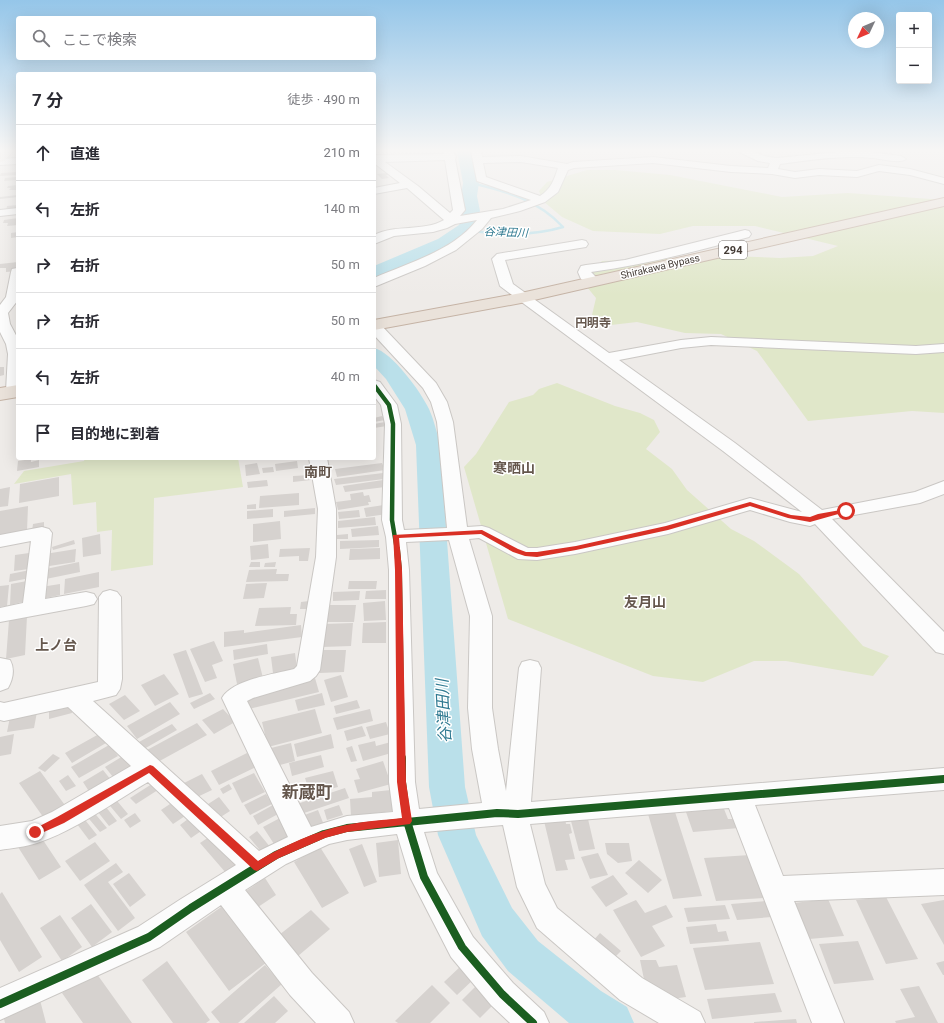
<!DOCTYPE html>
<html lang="ja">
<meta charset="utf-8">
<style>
:root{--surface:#fff;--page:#f2f2f3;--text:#2b2b33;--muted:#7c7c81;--line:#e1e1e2}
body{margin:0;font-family:Roboto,"Noto Sans JP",sans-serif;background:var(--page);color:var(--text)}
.controls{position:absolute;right:12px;top:12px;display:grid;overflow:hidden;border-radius:4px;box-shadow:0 4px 16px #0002}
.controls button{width:36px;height:36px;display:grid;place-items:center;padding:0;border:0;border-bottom:1px solid var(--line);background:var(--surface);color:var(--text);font:20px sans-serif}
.compass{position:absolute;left:848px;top:12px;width:36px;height:36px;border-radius:50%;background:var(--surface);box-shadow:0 4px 16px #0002;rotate:226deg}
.stop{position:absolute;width:12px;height:12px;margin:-9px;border:3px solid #d93025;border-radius:50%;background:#fff}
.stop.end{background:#d93025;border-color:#fff;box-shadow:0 1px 4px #0008}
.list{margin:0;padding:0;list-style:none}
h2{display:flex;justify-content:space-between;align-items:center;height:52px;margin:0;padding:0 16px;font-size:17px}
h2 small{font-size:13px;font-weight:400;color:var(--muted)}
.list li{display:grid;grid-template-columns:26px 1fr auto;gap:12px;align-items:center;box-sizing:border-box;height:56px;padding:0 16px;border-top:1px solid var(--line)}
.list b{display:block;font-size:15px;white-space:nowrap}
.list em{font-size:13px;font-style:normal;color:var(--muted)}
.icon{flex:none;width:22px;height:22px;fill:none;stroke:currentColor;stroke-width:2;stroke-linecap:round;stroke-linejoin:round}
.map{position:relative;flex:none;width:944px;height:1023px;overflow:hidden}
.search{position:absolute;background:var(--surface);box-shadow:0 4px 16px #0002;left:16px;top:16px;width:360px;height:44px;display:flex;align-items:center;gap:10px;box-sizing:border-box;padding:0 14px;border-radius:4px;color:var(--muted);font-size:15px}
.panel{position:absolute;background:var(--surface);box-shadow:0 4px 16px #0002;left:16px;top:72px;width:360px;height:388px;border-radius:4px}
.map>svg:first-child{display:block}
</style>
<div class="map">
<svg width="944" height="1023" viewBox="0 0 944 1023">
<rect width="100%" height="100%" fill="#eeebe8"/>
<path fill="#e0e7c9" d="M587 170H615L670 175 782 197 848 193 944 200V413L912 411 808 421 757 351 721 334 685 333 637 322 611 325 592 315 596 298 582 281 602 261 729 256 780 258 813 256 838 246 755 226H693L660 234 593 231 562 217 543 201 539 191 547 182Z
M557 383 615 406 640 413 654 420 660 432 646 449 672 469 687 490 731 529 754 541 799 574 863 646 889 656 873 676 786 661H754L703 682 653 676 508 619 464 467 476 454 509 402 533 395 539 389Z
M85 458H238L243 487 154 498 153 565 111 571 112 530 97 532 96 502 73 505 71 474 14 484 24 471 84 461Z"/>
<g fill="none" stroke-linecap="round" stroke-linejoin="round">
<path stroke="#bae0ea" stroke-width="2.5" d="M463 230C497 234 530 237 563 227 538 200 506 191 471 183"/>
<path fill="#bae0ea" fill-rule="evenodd" d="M457 151H471L479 183 477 196 480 211 472 231 459 242 450 247 374 279V266L438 239 459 225 464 211 461 196 463 183Z
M374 348C392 352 421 392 429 409 434 420 437 433 440 445L465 787 476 835 512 908 538 941 601 991 627 1007 634 1023H569L508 971 482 936 438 835 429 787 416 445 405 409 386 379 374 366Z"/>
</g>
<path fill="#d6d2cf" d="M18 172 17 175 0 176 1 173Z
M387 173 389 175H386L389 178 382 179 377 174Z
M16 177H18V180L4 181 5 178Z
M18 185V190H9L11 188H7L8 186Z
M18 195V197L0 199V197Z
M18 205V210L6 211 7 206Z
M18 218V225L7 226 8 223H3L4 220Z
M18 232V237L11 238V233Z
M18 262V271L6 272V268H0V264Z
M0 367H4V375L0 376Z
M382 416 385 420 374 422V418Z
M385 422 387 426 374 428V424Z
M31 459V462L39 460V467L17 471 18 461Z
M297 461 298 468 276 471 275 464Z
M257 463 260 474 246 476 245 465Z
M382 463 385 470 337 477 335 469Z
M273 467 274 472 263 473 262 468Z
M383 473 384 479 336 485 334 479Z
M311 475V480L293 482V476Z
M59 477V496L19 503 20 484Z
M267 480 268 486 248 488 247 482Z
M383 480 385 487 345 492 343 486Z
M10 487 8 506 0 507V489Z
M363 492 364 496 369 495 371 502H368L369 505 338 510 336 502 351 500 350 494Z
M299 493V505L259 508 260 496Z
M256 504V509H247V505Z
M384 505 387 514 366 517 364 508Z
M28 506 27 531 0 536V511Z
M315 508V514L284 517V511Z
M273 509V517L247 519V511Z
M359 510 360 517 339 519 338 512Z
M375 517 376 525 338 528V521Z
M280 521 281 539 253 542V524Z
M44 522V529L32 531 33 524Z
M378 526 379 535 352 537 351 529Z
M100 534 101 554 83 557 82 538Z
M348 534V539H337V535Z
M74 540 75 544 53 550 52 547Z
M379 540V547L340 549V541Z
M268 544 269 558 251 560 250 546Z
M310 548 308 561H299V556L279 557 280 549Z
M380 548V559L349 560 350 549Z
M76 549 75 562 43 567 45 554Z
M29 553V569L14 571 15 555Z
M79 562 80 572 41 580V570Z
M251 562H260V567H249Z
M276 562 275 567H264L265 563Z
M277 569 276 574H289L288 581 246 582 249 570Z
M30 570V578L9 582 10 574Z
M99 572V587L64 594 65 579Z
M27 581 26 601 10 605 11 584Z
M349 581H377L376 589H348Z
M267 583 264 598 243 599 246 584Z
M60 584V595L41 599V587Z
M9 585 7 606 0 607V586Z
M386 590V599H365L366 591Z
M360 591 359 600 333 601V592Z
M309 601 307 609H300L301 602Z
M385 601 386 620 364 621 363 603Z
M329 605H356L354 622H327Z
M291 607 290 614H297L296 625 255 626 259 608Z
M27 616 25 655 6 659 9 620Z
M386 622V643H362L363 623Z
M353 623 351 646 322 647 324 624Z
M301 625 302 637 224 647V632L244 630V633Z
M214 641 223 661 212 665 217 678 205 682 190 649Z
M267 644 268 654 234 660 233 650Z
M186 650 203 694 189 698 173 654Z
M321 650H346L344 672 319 673Z
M295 653 297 669 273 673 271 657Z
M258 658 263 678 237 684 233 664Z
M164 674 179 694 155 706 141 685Z
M341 675 348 697 331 702 324 680Z
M315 678 319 692 249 709 246 695Z
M210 693 215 699 194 709 190 703Z
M322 693 325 705 298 711 295 700Z
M125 695 140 711 124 720 109 704Z
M357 700 360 708 336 714 334 706Z
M170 702 180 714 137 739 127 726Z
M71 703 72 713 49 719V709Z
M223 709 235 722 214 734 202 720Z
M315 709 322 733 268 747 262 722Z
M370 709 373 721 337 730 333 718Z
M37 712 34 728 7 732 10 717Z
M386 722 390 734 370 739 366 727Z
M197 723 207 735 156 763 147 750Z
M172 724 177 730 144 749 139 742Z
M362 726 366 736 347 741 344 731Z
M14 734 11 754 0 756V737Z
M99 734 106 743 72 763 65 753Z
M331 734 334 748 297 757 294 744Z
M375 741 376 746 391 742 395 752 363 761 358 745Z
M291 743 295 761 276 766 271 748Z
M109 745 118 756 79 778 71 767Z
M352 746 357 761 351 762 346 748Z
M247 753 256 767 219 785 211 771Z
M53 754 60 758 45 772 38 768Z
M321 755 324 767 292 776 289 763Z
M123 756 132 766 113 777 105 767Z
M383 761 391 784 358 793 354 780 360 779 356 769Z
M103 770 111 780 90 793 83 782Z
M40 771 67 808 46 821 19 783Z
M333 771 338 787 310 794 305 778Z
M254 773 265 792 242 803 232 783Z
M202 774 212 790 193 799 184 783Z
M68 775 76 786 66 791 59 781Z
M155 782 161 788 136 804 130 798Z
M229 784 232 789 223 794 220 789Z
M345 788 349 798 301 814 297 804Z
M391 790 393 811 351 816 350 799 372 797V792Z
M266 794 272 804 250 815 244 805Z
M113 796 128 814 121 819 106 801Z
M219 797 230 811 216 820 205 806Z
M176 800 188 814 173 824 161 810Z
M102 802 117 821 109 826 94 807Z
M273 805 278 814 258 825 253 816Z
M339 805 343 815 327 820 324 810Z
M724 809 728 819H736L739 828 693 832 686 812Z
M92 810 107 828 100 832 85 814Z
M318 810 324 825 308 831 302 816Z
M675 812 702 896 673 899 648 814Z
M135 813 141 821 130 828 124 820Z
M82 816 97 835 89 840 74 820Z
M192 816 204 829 191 838 180 825Z
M280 818 291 835 274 844 263 827Z
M565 818 566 824H570L572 833 569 834 575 859 565 860 568 870 556 871 544 821Z
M588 819 595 849 579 851 571 821Z
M257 831 271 848 263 854 249 837Z
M39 834 61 867 39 880 18 847Z
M212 835 238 864 226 873 200 843Z
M398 840 401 874 379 877 376 843Z
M95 842 110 861 80 881 65 861Z
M605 843H629L632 861 618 863 607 854Z
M362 844 377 882 364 887 349 849Z
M320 847 349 893 322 908 294 862Z
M598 853 608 875 590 879 581 857Z
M750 855 764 898 716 901 704 858Z
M639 860 662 880 648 893 625 873Z
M116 863 123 872 108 882 135 918 118 931 84 885Z
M129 873 146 895 130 907 113 884Z
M613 875 628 894 606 907 591 887Z
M265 878 276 895 255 909 243 893Z
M2 892 42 957 19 972 0 940V894Z
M886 897 918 959 886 964 856 900Z
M828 899 844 936 809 939 794 903Z
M636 900 645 913 666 905 673 917 652 926 665 946 641 957 613 910Z
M944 900V945L921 904Z
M766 901 772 917 737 920 731 904Z
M91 904 112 932 92 947 71 918Z
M224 905 267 962 229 991 186 932Z
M725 905 730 919 688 922 684 908Z
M311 910 330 929 298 956 279 935Z
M60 915 82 947 62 961 40 928Z
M716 924 718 932 726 931 729 941 690 944 686 927Z
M600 933 621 951 612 960 592 942Z
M858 941 874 980 834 984 819 944Z
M760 942 774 984 705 990 693 948Z
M640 960H656L659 967 677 965 686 997 664 1000 645 984Z
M167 961 210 1020 206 1023H173L142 980Z
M944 961V975H943L936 963Z
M265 965 282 984 238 1023H220L211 1012Z
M462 965 475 978 457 995 444 982Z
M94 970 132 1023H83L62 993Z
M479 983 497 1001 480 1018 462 1000Z
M432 985 450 1003 430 1023H398L395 1021Z
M919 986 938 1023H896L895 1021 915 1017 900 989Z
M775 993 782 1012 712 1019 707 999Z
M274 996 288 1011 275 1023H244Z
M40 1000 46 1023H5L4 1019Z
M796 1019 797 1023H754V1022Z"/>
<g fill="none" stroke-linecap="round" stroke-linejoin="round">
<g stroke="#cac7c4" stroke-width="2">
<path id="minor" d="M443 151H453L456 157 455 159 465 210 460 216 503 209 531 200 477 181 471 151H481L482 157 521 156 567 164 573 162 653 157 731 166 768 168 770 163 758 161 737 151H752L764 156 776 158 838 152H870L901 156 906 159C901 164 881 159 873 158 842 155 811 160 780 164L778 169 795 172 819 169 857 171 879 165 910 169 944 178V184L910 175 879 171 857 177 819 175 795 178 772 174 731 172 653 163 574 168 568 170 558 192 545 202 520 211 491 218 482 229 456 250 425 266 374 287V278C408 263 453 251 477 220L455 224 447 228 433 232 394 236 374 244V235C396 224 423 232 444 220L407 188 374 194V188L400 183 374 163V155L444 154ZM445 160 453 210 450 213 418 186 385 162ZM521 162 558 168C554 180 551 189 540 196L486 177 483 163Z
M18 158V164L0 165V159Z
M18 208V214L0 216V210Z
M745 230 749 231 751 234 749 237C697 251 644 265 591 272L600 281 598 284 593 285 581 279 578 272 581 266 586 265 625 260Z
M582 240 586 241 588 244 586 247 505 260 513 284 609 353 681 340 711 337 916 346 944 344V352L916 354 711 345 681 348 619 360 735 443 822 510 915 492 944 481V494L920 503 832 519 944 632V654L936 652 815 524 810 526 790 522 750 510 668 534 575 554 537 560 518 559 479 538 469 539 492 616V708L498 749 506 791 519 668 522 662 530 660 538 662 541 668 531 802 944 768V790L755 805 783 876 944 869V895L794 901 844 1023H812L729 808 530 824 545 884 557 908 642 978 700 1012 705 1023H659L620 1000 537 928 517 887 503 825 424 832 437 873 473 937 513 983 544 1012 549 1023H510L491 1005 451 957 410 877 397 834 347 840 329 844 286 864 245 890 312 973 349 1012 354 1023H316L290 995 221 905 160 947 0 1020V988L138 927 181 899 236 865 148 782C114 802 74 831 37 843 25 847 12 848 0 850V826L32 821 52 812 131 766 68 707 4 721 0 720V702L4 703 98 682 99 597 103 592 110 590 117 592 121 597 122 679 120 689 116 695 93 701 259 851 288 837 222 698C232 680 274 674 294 669L297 666 316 557 318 509 309 458H327L336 509V557L320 670 316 676 310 681 253 698 247 701 311 827 347 816 393 812 389 782V570L386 537 382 520 385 424 381 405 374 396V380L380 382 397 405 401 424 402 520 404 530 447 528 437 422 431 402 423 388 374 335V322L379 323 436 383 447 402 453 422 467 527 482 526 489 528 528 548H537L575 542 665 523 750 498 802 512 723 451 500 286 492 259 497 254ZM449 540 470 616 468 708 472 749 482 803 419 809 415 782 409 570 406 542Z
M17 268 18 300 8 313 10 324 18 339V395L8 394 6 391 8 354 6 344 0 332V305L6 297 11 272 12 269Z
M42 527 49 529 52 533 45 599 86 592 94 594 97 599 94 604 86 606 0 622V608L23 603 31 541 0 547V535Z
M0 658 10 660C15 669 13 679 8 688L0 691Z"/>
</g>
<g stroke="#cfc3b6" stroke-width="2">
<path id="major" d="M1 151H13L4 161 0 162Z"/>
</g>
<g stroke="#c5b3a5" stroke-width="2">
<path id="highway" d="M944 198V206L521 303 374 330V320L521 293Z
M18 385V397L0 400V388Z"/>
</g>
<use href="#minor" fill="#fcfcfc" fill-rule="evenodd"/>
<use href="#major" fill="#f0e9e3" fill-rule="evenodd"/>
<use href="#highway" fill="#eae2da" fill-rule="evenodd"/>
<g stroke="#fff" stroke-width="7">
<path id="cycleway-far2" d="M374 385 389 405 393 424 392 520 397 550"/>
</g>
<g stroke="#fff" stroke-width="8">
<path id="cycleway-far1" d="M397 549 399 570 402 759"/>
</g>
<g stroke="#fff" stroke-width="10">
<path id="cycleway" d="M402 758V782L407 821 424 877 462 947 502 994 533 1023
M0 1004 149 937 191 908 276 855 324 834 347 828 497 813 518 814 944 779"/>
</g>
<use href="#cycleway-far2" stroke="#1b5e20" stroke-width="4.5"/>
<use href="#cycleway-far1" stroke="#1b5e20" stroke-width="6"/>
<use href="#cycleway" stroke="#1b5e20" stroke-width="8"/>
</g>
<linearGradient id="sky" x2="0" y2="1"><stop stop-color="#95c6e9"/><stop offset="0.51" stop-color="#f7f6f5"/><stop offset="1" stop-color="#f7f6f5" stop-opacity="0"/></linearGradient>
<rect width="944" height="295" fill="url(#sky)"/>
<path fill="#d93025" d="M750 502 791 515 810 517 818 514 846 509 849 511 810 522 788 518 750 506 668 530 576 550 537 557 525 556 513 552 481 534 399 538 402 570 406 782 412 821 410 824 347 832 325 838 279 858 257 871 254 870 149 773 64 823 35 836 32 835 30 832 32 830 57 817 150 765 153 766 258 861C285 845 316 831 346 825 365 821 384 820 402 818L397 782 395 570 393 535 482 530 518 549 526 552H537L576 546 666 526Z"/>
<g text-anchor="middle" stroke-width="3" stroke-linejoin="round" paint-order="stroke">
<g font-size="10" fill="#433b35" stroke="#fff">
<text transform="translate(660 266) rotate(-13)" y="4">Shirakawa Bypass</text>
</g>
<g font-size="11" font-style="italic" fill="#307a91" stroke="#fff">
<text transform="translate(506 232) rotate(2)" y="4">谷津田川</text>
</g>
<rect fill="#fff" stroke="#7b7672" stroke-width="1" x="719" y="241" width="28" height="18" rx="3"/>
<g font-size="11" font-weight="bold" fill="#433b35">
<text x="733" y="254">294</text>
</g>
<g font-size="12" font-weight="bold" fill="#65574d" stroke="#fff">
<text x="593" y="327">円明寺</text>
</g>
<g font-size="14" font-weight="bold" fill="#65574d" stroke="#fff">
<text x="514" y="473">寒晒山</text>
<text x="318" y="477">南町</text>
<text x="645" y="607">友月山</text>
<text x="56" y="650">上ノ台</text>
</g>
<g font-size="16" font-style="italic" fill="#307a91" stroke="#fff">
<text transform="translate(443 711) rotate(-93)" y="6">谷津田川</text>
</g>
<g font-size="17" font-weight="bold" fill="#65574d" stroke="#fff">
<text x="307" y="798">新蔵町</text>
</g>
</g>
</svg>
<div class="controls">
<button>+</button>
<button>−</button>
</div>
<svg class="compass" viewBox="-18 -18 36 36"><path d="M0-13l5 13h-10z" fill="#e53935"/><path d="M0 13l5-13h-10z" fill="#7c7c81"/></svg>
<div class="stop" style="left:846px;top:511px"></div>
<div class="stop end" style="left:35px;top:832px"></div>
<div class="search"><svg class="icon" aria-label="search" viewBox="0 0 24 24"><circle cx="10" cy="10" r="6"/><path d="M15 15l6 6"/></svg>ここで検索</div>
<section class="panel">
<h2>7 分<small>徒歩 · 490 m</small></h2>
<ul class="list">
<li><svg class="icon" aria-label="ahead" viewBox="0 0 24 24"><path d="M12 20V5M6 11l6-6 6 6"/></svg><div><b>直進</b></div><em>210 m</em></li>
<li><svg class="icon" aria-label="left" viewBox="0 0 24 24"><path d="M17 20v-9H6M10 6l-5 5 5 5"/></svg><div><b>左折</b></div><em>140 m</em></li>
<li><svg class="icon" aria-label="right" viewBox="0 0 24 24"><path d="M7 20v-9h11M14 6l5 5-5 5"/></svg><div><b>右折</b></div><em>50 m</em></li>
<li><svg class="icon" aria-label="right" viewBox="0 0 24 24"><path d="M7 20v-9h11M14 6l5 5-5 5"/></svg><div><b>右折</b></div><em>50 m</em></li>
<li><svg class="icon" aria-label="left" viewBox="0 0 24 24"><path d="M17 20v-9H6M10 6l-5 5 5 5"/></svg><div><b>左折</b></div><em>40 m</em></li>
<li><svg class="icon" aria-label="arrive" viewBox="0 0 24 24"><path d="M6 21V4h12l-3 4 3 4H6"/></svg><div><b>目的地に到着</b></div></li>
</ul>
</section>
</div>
